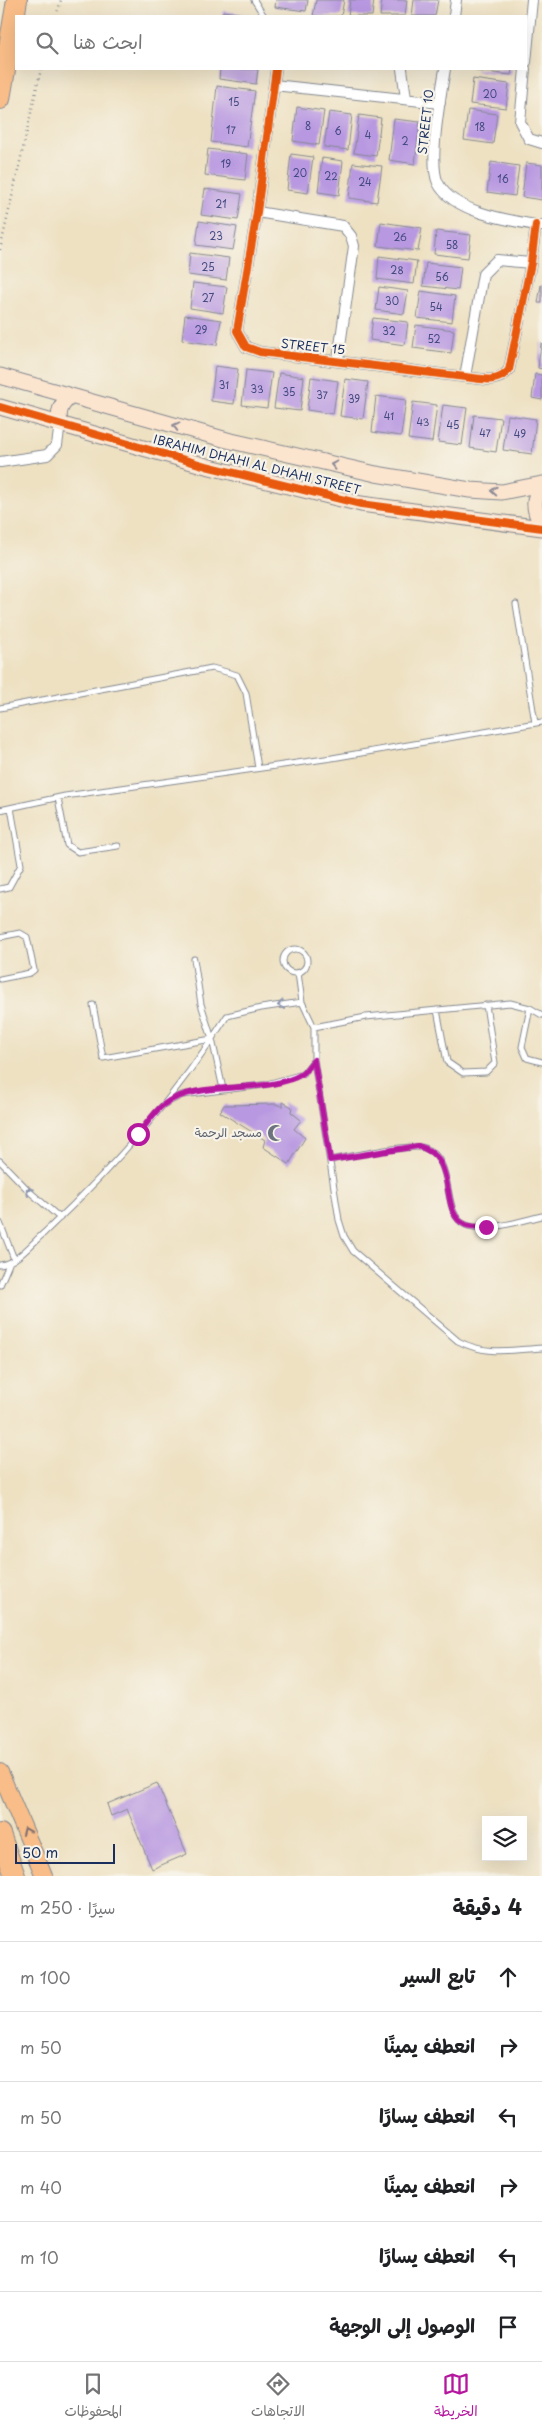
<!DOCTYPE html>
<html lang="ar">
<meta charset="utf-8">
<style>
:root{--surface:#fff;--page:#f6f6f6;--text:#202124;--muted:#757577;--line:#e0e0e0;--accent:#b5179e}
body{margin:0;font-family:"Playpen Sans","Playpen Sans Arabic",sans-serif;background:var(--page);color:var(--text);direction:rtl}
.controls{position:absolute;right:15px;bottom:15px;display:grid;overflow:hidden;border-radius:0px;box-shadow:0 5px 20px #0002}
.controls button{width:45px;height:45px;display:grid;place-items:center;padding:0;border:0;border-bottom:1px solid var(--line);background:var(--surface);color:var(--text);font:25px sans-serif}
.scale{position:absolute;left:15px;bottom:12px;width:100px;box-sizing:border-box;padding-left:5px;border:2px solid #1b2f5e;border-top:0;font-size:14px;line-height:18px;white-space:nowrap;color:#1b2f5e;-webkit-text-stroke:4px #f7f3e8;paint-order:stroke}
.stop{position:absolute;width:15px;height:15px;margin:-11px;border:4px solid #b5179e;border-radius:50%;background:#fff}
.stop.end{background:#b5179e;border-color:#fff;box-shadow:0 1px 5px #0008}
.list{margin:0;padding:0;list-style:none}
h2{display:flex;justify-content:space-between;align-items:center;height:65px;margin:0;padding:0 20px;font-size:21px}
h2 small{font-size:16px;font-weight:400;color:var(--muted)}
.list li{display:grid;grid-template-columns:32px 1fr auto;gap:15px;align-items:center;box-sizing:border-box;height:70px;padding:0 20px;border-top:1px solid var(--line)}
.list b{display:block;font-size:19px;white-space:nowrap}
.list em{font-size:16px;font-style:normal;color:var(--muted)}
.icon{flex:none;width:28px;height:28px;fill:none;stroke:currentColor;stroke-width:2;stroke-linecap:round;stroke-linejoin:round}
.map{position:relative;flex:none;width:542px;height:1876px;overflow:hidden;direction:ltr}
.search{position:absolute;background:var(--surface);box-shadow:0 5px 20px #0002;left:15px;right:15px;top:15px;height:55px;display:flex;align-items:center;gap:12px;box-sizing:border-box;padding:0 18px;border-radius:0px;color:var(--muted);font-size:19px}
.sheet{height:485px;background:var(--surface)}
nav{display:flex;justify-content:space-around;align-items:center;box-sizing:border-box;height:70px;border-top:1px solid var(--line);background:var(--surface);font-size:14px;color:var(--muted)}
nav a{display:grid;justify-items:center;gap:2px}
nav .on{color:var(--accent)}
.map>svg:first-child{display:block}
</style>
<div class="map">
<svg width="542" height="1876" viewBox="0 0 542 1876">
<rect width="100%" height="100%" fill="#f7f3e8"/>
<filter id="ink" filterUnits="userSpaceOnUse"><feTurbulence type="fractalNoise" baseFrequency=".02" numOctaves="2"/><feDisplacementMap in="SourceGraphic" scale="10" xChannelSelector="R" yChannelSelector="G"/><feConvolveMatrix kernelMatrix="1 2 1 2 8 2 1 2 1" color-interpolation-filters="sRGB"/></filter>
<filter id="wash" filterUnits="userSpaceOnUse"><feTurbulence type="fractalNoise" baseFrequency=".0096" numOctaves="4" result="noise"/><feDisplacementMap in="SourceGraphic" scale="20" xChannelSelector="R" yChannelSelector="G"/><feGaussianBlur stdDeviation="1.12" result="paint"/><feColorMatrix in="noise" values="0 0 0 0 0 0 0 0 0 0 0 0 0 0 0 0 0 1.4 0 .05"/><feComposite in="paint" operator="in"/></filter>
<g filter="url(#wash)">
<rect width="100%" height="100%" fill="#eee1c2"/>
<g id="blocks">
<path fill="#b898e1" d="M276 0H308L306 11 275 7Z
M316 0H344L341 16H313Z
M350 0H374L372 16H348Z
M382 0H407L405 16H380Z
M414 0H438L435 16H412Z
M223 11 251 15V16H222Z
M220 69H258L256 84 219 79Z
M477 69H512L511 75 476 71Z
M473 79 509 84 506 108 470 104Z
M217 86 255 91 247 147 211 142Z
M297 107 324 111 319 145 293 141Z
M468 110 497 114 493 144 464 140Z
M329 112 352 115 348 150 324 147Z
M359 115 381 118 376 156 354 153Z
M394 119 420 122 415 164 389 160Z
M208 149 248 154 245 180 205 175Z
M291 154 313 157 308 193 287 190Z
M322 158 343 161 339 195 318 192Z
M491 162 519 166 515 196 487 192Z
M353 163 382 166 377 202 349 198Z
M526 163 542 165V200L522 197Z
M205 189 242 194 238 220 201 215Z
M199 221 237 227 233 250 196 245Z
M381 222 422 228 418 251 378 246Z
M436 231 471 235 468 258 434 254Z
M190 253 229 258 226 280 188 275Z
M379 256 417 261 414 284 377 279Z
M426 263 461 267 458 290 423 286Z
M193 283 227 287 223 313 190 308Z
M541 285H542V303H538Z
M379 287 408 291 404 314 376 310Z
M421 291 455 296 452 322 417 318Z
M185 315 221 320 217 345 182 340Z
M373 318 408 322 405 345 370 340Z
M416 325 454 330 451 353 413 348Z
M541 343H542V369L538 368Z
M215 366 238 369 234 404 211 401Z
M246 370 272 373 267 408 242 405Z
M279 373 304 377 300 411 274 408Z
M535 374 542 375V400L532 398Z
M311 377 338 381 333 414 307 410Z
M345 379 368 382 363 419 340 416Z
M376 396 406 400 401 436 372 432Z
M413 402 437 405 432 442 408 439Z
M443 405 467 408 462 445 438 442Z
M474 415 501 418 496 452 470 448Z
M508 415 536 419 532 454 503 450Z
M283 1102 292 1107 291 1112 301 1120 294 1129 305 1138 289 1164 263 1147 265 1140 220 1112 224 1105 276 1104 283 1107Z
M157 1783 187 1854 152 1869 127 1809 111 1816 107 1804Z"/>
</g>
</g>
<g filter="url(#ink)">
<use href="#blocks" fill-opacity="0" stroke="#848890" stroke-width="1"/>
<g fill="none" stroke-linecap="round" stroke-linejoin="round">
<g stroke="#848890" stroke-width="7">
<path id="lane" d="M254 0 264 16
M516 604 535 723
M0 708 212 668 237 675 246 693 258 768
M58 798 67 845 78 852 118 846
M0 810 65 796 332 758 542 722
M0 889 9 887 21 865 11 808
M0 937 20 933 27 937 34 970 30 973 0 979
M283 961a12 12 0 1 1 24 0a12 12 0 1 1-24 0Z
M194 959 201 1004 212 1039 223 1089
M298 973 302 1002
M93 1005 103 1058 212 1039
M530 1008 522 1047 527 1058 542 1062
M437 1010 447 1062 463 1073 486 1072 495 1063 486 1005
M314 1027 366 1017 510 1003 530 1008 542 1015
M314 1060 339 1220 344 1236 353 1251 458 1341C487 1356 510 1350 542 1348
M330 1160C348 1157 411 1143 425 1148 457 1160 440 1215 466 1225 485 1233 523 1220 542 1216
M0 1161 30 1192 60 1218
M0 1223 14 1259
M0 1265C17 1263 32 1243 45 1232 113 1168 177 1095 227 1016L261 1008 302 1002 314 1027V1060L303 1074 263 1085 182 1095 163 1105
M0 1285 9 1264"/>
</g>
<g stroke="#848890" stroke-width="12">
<path id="street" d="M454 16 456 0
M526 62 532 0
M276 69 257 212 237 331 246 347 260 352 465 377C482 379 497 384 509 370L531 263 536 225
M402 69 406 98
M445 69C441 94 428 162 438 183 453 213 512 221 542 226
M525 69 520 122 529 139 542 143
M274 85 440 103
M257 212 343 226 351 236 354 246 338 360
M465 377 483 274 497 260 531 263
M0 462 47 455 57 445 60 424"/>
</g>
<g stroke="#848890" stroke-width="17">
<path id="secondary" d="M0 376 227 440 376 474 470 490 502 492 542 484
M0 407 206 466 361 504 542 528
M60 424C58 411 60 405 70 397
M542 485C532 498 533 511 542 525"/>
</g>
<g stroke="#848890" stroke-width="18">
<path id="primary" d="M0 1772 44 1876"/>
</g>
<g stroke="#848890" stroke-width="22">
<path id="highway" d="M0 99 17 0
M0 1834 15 1876"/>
</g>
<path stroke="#848890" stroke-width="2.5" stroke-dasharray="1 4" stroke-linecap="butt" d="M56 16 61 0
M0 250 41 69"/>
<use href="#lane" stroke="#fff" stroke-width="5"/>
<use href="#street" stroke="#fff" stroke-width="10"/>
<use href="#secondary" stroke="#fce5cf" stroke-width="15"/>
<use href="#primary" stroke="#f8bd88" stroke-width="16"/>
<use href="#highway" stroke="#f8bd88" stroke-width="20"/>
<g stroke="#f7f3e8" stroke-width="11">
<path id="cycleway" d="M276 69 257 212 237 331 246 347 260 352 465 377C482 379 497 384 509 370L531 263 536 225
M0 407 206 466 361 504 542 528"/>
</g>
<use href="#cycleway" stroke="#e8590c" stroke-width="8"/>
</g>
<defs><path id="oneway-chevron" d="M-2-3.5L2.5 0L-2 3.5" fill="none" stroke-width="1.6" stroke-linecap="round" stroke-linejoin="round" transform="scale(1.25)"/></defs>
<g stroke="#8c8a96">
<use href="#oneway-chevron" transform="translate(176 426) rotate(-165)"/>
<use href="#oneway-chevron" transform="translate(334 465) rotate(-168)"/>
<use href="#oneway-chevron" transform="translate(494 491) rotate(-177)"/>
</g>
<g stroke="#8d97ae">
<use href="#oneway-chevron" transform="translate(281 1005) rotate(172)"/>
<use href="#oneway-chevron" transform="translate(29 1191) rotate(-137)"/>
</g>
<use stroke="#7e6f71" href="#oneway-chevron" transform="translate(26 1831) rotate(-113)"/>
</g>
<g fill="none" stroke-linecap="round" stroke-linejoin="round" filter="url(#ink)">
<path stroke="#b5179e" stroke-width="6" d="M138 1134C146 1125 154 1112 163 1105 198 1078 266 1096 302 1074 306 1071 310 1064 314 1060L330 1160 418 1146C461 1157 437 1213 466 1225 472 1227 480 1227 486 1227"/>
</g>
<defs>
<g id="mosque-bare" transform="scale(1.35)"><path d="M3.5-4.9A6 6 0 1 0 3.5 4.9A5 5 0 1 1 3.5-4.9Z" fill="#6b7280" stroke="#f7f3e8" stroke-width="2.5" paint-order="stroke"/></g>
</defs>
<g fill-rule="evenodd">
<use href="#mosque-bare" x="276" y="1133"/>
</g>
<g text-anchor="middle" stroke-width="4.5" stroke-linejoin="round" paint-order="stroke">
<g font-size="10" fill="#42497f">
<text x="490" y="98">20</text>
<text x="234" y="106">15</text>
<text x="308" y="130">8</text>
<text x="480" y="131">18</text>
<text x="231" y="134">17</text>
<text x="338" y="135">6</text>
<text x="368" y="139">4</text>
<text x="405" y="145">2</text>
<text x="226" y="168">19</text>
<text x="300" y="177">20</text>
<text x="331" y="180">22</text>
<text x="503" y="183">16</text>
<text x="365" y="186">24</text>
<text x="221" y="208">21</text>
<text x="216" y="240">23</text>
<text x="400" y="241">26</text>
<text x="452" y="249">58</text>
<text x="208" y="271">25</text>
<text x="397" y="274">28</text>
<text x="442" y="281">56</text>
<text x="208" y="302">27</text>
<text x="392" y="305">30</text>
<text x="436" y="311">54</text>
<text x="201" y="334">29</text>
<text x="389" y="335">32</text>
<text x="434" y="343">52</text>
<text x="224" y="389">31</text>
<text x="257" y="393">33</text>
<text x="289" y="396">35</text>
<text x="322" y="399">37</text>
<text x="354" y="403">39</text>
<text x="389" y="420">41</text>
<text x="423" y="426">43</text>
<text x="453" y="429">45</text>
<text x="485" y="437">47</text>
<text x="520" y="438">49</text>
</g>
<g font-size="12" fill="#1b2f5e" stroke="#f7f3e8">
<text transform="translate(426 122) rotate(-84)" y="4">STREET 10</text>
<text transform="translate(313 347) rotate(6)" y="4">STREET 15</text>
<text transform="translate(257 465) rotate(14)" y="4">IBRAHIM DHAHI AL DHAHI STREET</text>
</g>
<g font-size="12" fill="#5b616d" stroke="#f7f3e8" text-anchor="end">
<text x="262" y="1137">مسجد الرحمة</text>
</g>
</g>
</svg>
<div class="controls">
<button><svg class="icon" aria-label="layers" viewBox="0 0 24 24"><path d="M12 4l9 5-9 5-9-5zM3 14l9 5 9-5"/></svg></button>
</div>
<div class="scale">50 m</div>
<div class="stop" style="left:138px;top:1134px"></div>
<div class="stop end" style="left:486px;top:1227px"></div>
<div class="search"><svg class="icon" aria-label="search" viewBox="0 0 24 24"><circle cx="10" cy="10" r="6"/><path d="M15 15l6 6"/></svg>ابحث هنا</div>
</div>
<section class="sheet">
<h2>4 دقيقة<small>سيرًا · 250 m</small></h2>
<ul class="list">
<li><svg class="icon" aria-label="ahead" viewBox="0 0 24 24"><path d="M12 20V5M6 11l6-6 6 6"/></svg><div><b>تابع السير</b></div><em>100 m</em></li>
<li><svg class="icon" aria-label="right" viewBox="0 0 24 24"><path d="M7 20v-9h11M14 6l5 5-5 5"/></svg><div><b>انعطف يمينًا</b></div><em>50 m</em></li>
<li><svg class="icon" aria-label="left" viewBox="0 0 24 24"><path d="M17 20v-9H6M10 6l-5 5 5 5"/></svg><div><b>انعطف يسارًا</b></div><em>50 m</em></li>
<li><svg class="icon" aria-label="right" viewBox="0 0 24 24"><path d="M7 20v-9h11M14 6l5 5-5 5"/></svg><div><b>انعطف يمينًا</b></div><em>40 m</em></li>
<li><svg class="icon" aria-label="left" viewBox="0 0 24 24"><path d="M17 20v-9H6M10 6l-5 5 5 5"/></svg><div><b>انعطف يسارًا</b></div><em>10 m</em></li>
<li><svg class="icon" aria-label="arrive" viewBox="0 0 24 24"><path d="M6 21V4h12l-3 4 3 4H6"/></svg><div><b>الوصول إلى الوجهة</b></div></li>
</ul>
</section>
<nav>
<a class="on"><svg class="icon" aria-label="map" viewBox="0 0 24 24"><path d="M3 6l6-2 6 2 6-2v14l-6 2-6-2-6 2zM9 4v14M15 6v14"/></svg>الخريطة</a>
<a><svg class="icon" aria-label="directions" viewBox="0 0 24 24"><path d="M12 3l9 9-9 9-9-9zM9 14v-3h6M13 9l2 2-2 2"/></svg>الاتجاهات</a>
<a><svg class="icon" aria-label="saved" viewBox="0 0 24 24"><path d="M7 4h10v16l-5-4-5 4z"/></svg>المحفوظات</a>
</nav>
